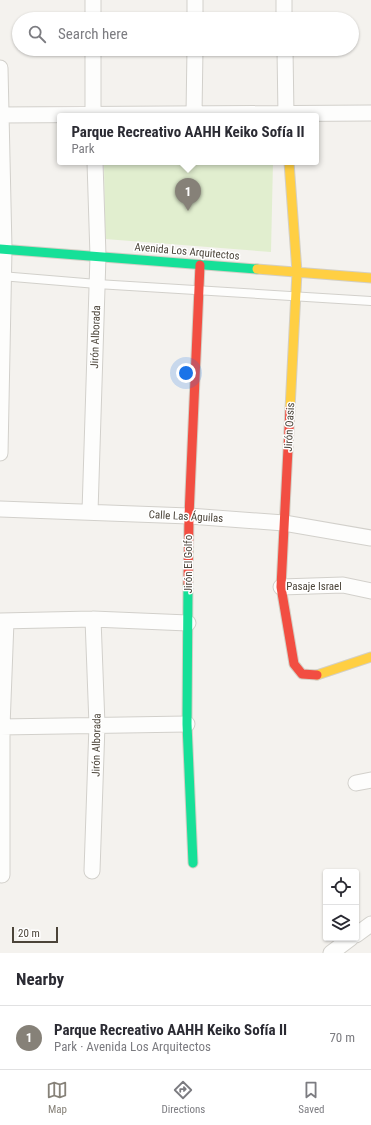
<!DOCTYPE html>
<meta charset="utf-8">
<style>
:root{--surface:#fff;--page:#f7f7f7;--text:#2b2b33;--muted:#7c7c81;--line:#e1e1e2;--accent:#868178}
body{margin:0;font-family:"Roboto Condensed",sans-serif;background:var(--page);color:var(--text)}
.controls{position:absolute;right:12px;bottom:12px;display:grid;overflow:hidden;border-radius:4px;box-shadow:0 1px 3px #0004}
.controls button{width:36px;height:36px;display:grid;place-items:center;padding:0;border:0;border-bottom:1px solid var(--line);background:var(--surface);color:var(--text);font:20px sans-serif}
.scale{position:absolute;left:12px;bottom:10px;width:46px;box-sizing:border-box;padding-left:4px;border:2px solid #4b4439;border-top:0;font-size:11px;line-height:14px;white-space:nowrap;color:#4b4439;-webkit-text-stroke:3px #fff;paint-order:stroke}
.you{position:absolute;left:186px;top:373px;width:14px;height:14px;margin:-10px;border:3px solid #fff;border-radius:50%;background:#1a73e8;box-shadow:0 0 0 6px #1a73e833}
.badge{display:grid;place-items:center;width:26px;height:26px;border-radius:50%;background:var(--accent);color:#fff;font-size:13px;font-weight:700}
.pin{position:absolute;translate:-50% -33px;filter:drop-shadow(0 1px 2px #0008)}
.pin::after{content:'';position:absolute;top:21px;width:14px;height:12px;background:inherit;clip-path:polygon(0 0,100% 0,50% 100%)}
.popup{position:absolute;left:57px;top:113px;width:262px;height:52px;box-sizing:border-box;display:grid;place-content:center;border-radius:4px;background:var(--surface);filter:drop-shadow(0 1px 3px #0005);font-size:13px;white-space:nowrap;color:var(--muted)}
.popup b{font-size:15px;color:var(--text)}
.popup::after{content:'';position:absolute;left:50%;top:100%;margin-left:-8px;border:8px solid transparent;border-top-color:var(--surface)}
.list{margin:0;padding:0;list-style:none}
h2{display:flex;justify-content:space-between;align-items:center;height:52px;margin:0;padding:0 16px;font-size:17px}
h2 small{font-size:13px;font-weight:400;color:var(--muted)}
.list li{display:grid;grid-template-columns:26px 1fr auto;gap:12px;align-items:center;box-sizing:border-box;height:64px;padding:0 16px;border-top:1px solid var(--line)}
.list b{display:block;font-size:15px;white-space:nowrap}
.list p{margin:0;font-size:13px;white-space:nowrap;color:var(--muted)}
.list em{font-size:13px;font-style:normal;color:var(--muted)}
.icon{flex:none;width:22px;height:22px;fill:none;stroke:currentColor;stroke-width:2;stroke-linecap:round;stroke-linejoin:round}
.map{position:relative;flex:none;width:371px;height:953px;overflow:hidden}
.search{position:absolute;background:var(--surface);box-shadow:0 1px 3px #0004;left:12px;right:12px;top:12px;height:44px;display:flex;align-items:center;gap:10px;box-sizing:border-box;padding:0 14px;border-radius:22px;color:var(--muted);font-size:15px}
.sheet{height:116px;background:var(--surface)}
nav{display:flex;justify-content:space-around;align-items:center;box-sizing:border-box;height:56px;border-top:1px solid var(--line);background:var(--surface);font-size:11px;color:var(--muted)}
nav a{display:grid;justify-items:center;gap:2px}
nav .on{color:var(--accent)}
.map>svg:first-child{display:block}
</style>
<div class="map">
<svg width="371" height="953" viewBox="0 0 371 953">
<rect width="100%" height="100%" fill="#f4f2ee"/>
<path fill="#e1eecf" d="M104 162H273L271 252 105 239Z"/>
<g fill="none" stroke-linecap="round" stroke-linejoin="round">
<g stroke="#d2d0cb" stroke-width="10">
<path id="lane" d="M1 276 97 284 371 301"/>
</g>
<g stroke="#d2d0cb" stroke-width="17">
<path id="street" d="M284 0V19
M93 19V0
M195 19V0
M285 49 286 116
M0 68 4 249 0 453
M194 114 195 49
M0 115 371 113
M93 116V49
M0 509 189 516 284 523 371 538
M90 512 98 256 95 162
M281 587 343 585 371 591
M0 621 93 619 188 623
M0 727 187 724
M356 783 371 780
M92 871 97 725 93 619
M2 875V727L6 621
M356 935 371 924
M331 953 351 938"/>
</g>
<g stroke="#d3cfc5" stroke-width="11">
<path id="fast" d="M0 249 257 269
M188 584 187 724 193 863"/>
</g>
<g stroke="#d3cfc5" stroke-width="11">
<path id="slow" d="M289 162 297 272 290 409
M257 269 371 278
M317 675 371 657"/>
</g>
<g stroke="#d3cfc5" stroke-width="11">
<path id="jam" d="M290 409 281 587 294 664 302 674 317 675
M188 584 189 516 200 265"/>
</g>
<use href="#lane" stroke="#fdfdfc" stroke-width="8"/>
<use href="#street" stroke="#fdfdfc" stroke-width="15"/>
<use href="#fast" stroke="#16e098" stroke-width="9"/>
<use href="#slow" stroke="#ffcf43" stroke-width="9"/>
<use href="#jam" stroke="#f24e42" stroke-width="9"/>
</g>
<g text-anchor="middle" stroke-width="3" stroke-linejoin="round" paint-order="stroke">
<g font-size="11" fill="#4b4439" stroke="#fff">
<text transform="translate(187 251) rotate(5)" y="4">Avenida Los Arquitectos</text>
<text transform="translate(95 337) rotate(-88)" y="4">Jirón Alborada</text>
<text transform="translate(289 427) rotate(-87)" y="4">Jirón Oasis</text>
<text transform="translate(186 516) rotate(3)" y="4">Calle Las Águilas</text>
<text transform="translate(188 564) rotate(-90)" y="4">Jirón El Golfo</text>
<text x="314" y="590">Pasaje Israel</text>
<text transform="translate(96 745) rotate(-89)" y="4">Jirón Alborada</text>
</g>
</g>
</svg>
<div class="controls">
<button><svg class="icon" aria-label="locate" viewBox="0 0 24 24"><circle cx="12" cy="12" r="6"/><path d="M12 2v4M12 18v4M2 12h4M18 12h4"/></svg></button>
<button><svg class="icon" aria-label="layers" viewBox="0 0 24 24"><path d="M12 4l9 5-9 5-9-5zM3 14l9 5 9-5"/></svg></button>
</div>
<div class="scale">20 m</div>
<div class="you"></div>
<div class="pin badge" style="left:188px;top:211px">1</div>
<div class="popup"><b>Parque Recreativo AAHH Keiko Sofía II</b>Park</div>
<div class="search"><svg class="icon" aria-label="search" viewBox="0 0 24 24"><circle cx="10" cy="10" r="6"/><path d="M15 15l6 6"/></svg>Search here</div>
</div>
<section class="sheet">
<h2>Nearby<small></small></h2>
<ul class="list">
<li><span class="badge">1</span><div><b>Parque Recreativo AAHH Keiko Sofía II</b><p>Park · Avenida Los Arquitectos</p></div><em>70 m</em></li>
</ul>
</section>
<nav>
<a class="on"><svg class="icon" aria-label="map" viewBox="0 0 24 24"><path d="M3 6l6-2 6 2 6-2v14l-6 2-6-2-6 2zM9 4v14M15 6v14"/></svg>Map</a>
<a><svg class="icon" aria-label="directions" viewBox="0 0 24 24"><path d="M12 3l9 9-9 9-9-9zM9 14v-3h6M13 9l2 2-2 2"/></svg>Directions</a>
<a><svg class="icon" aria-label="saved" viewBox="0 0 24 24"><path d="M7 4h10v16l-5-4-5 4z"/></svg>Saved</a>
</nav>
